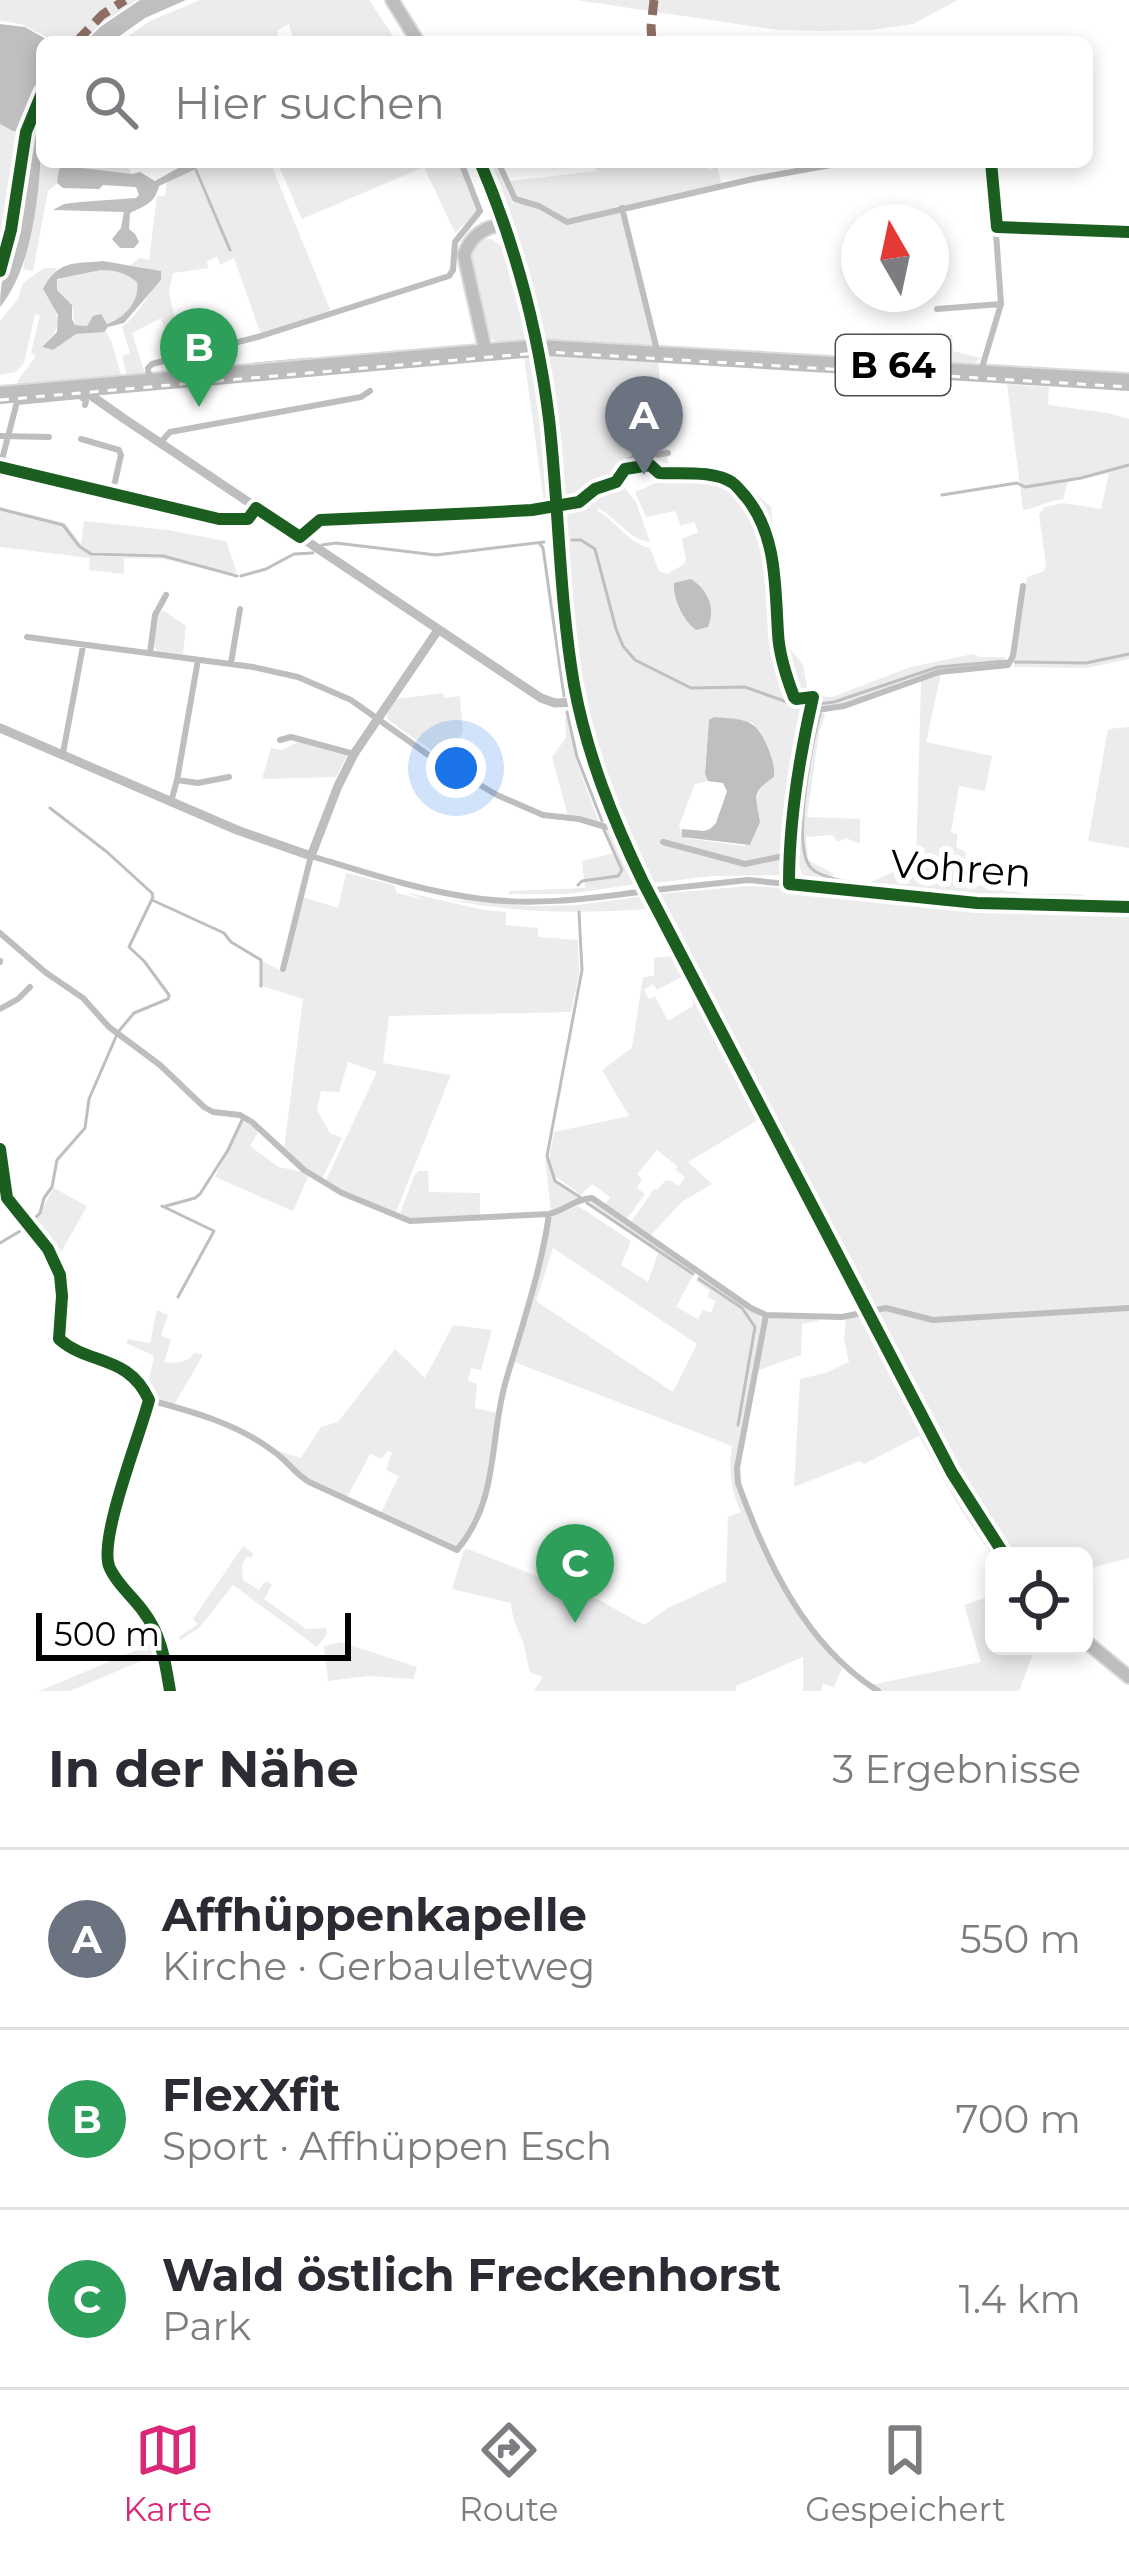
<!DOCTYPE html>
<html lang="de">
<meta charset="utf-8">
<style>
:root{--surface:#fff;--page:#f2f2f3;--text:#2b2b33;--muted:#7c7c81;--line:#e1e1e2;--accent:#db2777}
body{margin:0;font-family:Montserrat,sans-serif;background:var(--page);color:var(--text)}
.controls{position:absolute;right:36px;bottom:36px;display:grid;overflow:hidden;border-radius:18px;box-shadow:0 6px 18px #0003}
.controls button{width:108px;height:108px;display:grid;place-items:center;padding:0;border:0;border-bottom:3px solid var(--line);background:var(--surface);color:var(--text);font:60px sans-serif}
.compass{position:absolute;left:841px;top:204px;width:108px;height:108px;border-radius:50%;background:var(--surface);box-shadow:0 6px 18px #0003;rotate:351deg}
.scale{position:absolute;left:36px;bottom:30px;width:315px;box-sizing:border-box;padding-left:12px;border:6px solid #000;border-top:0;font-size:33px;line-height:42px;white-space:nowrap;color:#000;-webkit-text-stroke:9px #fff;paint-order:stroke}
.you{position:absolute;left:456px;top:768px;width:42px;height:42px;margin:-30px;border:9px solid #fff;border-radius:50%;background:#1a73e8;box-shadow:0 0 0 18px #1a73e833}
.badge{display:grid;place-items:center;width:78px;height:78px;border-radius:50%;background:var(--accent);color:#fff;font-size:39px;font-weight:700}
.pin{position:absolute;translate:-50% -99px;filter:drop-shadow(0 3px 6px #0008)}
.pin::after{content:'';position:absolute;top:63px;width:42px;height:36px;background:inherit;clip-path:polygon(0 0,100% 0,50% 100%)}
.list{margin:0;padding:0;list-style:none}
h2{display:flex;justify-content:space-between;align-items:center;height:156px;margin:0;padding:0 48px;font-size:51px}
h2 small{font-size:39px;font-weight:400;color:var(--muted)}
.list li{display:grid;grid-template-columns:78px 1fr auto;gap:36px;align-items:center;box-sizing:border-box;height:180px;padding:0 48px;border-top:3px solid var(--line)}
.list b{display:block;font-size:45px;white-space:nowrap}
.list p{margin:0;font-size:39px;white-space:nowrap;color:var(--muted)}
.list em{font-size:39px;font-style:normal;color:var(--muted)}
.icon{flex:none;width:66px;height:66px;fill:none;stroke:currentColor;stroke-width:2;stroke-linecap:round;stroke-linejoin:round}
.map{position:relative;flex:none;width:1129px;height:1691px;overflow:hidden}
.search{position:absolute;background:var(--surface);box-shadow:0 6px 18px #0003;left:36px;right:36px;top:36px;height:132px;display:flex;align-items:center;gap:30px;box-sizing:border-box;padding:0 42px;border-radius:18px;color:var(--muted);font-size:45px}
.sheet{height:696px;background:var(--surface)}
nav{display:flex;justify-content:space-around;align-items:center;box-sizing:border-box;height:168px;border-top:3px solid var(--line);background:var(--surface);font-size:33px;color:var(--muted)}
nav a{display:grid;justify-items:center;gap:6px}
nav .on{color:var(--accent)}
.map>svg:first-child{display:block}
</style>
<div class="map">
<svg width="1129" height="1691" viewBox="0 0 1129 1691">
<rect width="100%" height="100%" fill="#fff"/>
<path fill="#ececec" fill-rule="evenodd" d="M0 0H137L99 25 83 42H56L21 24 0 21Z
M200 0H369L397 42H294L289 24 278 30 277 42H120L150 21Z
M576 0H958L913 24 872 30 823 31 778 30Z
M0 124 13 131 30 133 14 227 0 277Z
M42 159V162H111L126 165 132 174 65 167 59 169 57 183 48 191 33 271 23 269Z
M196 162H270L330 309 328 312 261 335 234 258 220 265 217 257 207 261 208 268 173 273 169 291 175 321 207 310 219 346 193 353 182 335 168 339 161 318 132 333 145 374 127 375 122 356 130 353 122 327C140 314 146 295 161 280L160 271 131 265 139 258 149 260 157 196H165L167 182 194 170 231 250 197 168Z
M277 162H459L478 211 455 233 424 167 302 219Z
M487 162H494L513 203 533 205 567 224 616 211 620 213 653 345 541 340 521 250Z
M595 162H704L710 170 717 166 722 185 568 220 518 199 510 181 596 171Z
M491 239 504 248 530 341 496 342 491 338C484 308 457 267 479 240Z
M44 268H57L43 289C60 319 66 320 43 347L53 350 76 334 105 331 111 340 121 375 18 386V380L36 356 31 353 40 315 35 314 24 363 16 372 0 375V321L18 299 23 283Z
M101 270C115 270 126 273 137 282 140 302 125 318 107 324L94 316 87 326 75 325 72 305 57 290 58 279Z
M914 335H952L953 351 981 358 972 365 912 359Z
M544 354 658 359 666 450 632 457 615 479 592 487 579 497 563 503 554 415Z
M534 355 551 502 544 503 524 356Z
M1007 384 1049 387 1048 405 1108 413 1129 419V659L1087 668 1014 667 1027 577 1044 571 1046 564 1039 515 1044 507 1063 503 1101 509 1109 473 1068 482 1063 499C1048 501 1037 508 1023 510Z
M667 456 669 466 728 468 771 507 785 642 803 665 809 698 793 779 782 875 712 876 655 883C622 820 593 755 580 685 569 627 567 568 562 510 584 503 599 490 621 484L636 502 650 542C628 539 618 519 598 508V511C617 522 628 543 650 548L659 571 667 574 683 565 686 559 682 539 698 532 694 522 681 526 675 511 646 517 635 492 656 483 651 460ZM714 717 753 723 761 785 755 805 760 818 752 843 744 846 685 838 679 826 695 784 708 781 705 769 709 720Z
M0 507 65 523 81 544 84 521 167 530 226 541 237 573 227 572 163 555 93 552V556L163 558 196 568 163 559 124 558V574L89 570 90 558 0 547Z
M163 610 186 626 183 654 158 651 153 645 156 617Z
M973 654 980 657H1005L1003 664C974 665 946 667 918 676 885 687 852 706 818 707L819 696 832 697 911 667Z
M941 674 926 742 992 756 985 791 959 786 951 832 957 834V848L966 852 965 858 978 862 976 885 1026 894H1078L1108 901 1129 910V1558L1084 1570V1556H1013L956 1472 658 894 749 886 845 892 847 886 871 882 908 865H916L921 681Z
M443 693 444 698 460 696 463 732 447 761 388 720 387 714 396 699Z
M823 712 825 716 819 732 807 817 860 819V844L846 838 838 842 832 835 806 837 808 860 831 872 837 883 804 878C785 842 807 754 814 713Z
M568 716 576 760 599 822 568 816 552 757 566 738 565 718Z
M1129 727V848L1088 841 1108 729Z
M299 742 348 754 336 777 262 779 271 748 281 750Z
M605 829 613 831 636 884 568 894H508L510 891 585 888 582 861 614 853Z
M346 873 394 885 397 893 425 900 405 892 484 910 506 912V925L538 928V937L578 940 579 974 571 1012 389 1016 383 1063 451 1075 396 1212 342 1190 326 1180 377 1072 348 1062 339 1092 321 1091 317 1110 330 1133 342 1138 322 1179 305 1169 284 1149 303 999 262 986V961L284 972 302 897 338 908Z
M644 896 686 975 657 990 653 984 644 990 649 999 655 996 668 1021 693 1006 691 985 760 1119 688 1162 712 1184 683 1201 651 1235 631 1222 654 1189 657 1190 665 1181 670 1180 679 1186 685 1177 676 1170 677 1166 657 1150 637 1174 642 1179 637 1188 645 1194 626 1220 605 1205 610 1197 592 1184 581 1195 555 1176 556 1180 579 1198 565 1207 551 1211 545 1159 549 1160 554 1132 629 1116 602 1070 632 1048 643 977 654 976V958L672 956 645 909C580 914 515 913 451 900L535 906 578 905Z
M243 1119 259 1131 250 1146 279 1167 303 1172 308 1177 293 1211 215 1177Z
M419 1171H428L429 1192 480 1193V1215L411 1219 400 1213 415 1174Z
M54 1188 87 1206 60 1254 57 1256 31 1226C42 1214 45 1201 54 1188Z
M585 1201H592L695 1272 676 1307 698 1319 703 1310 711 1313 716 1301 707 1297 710 1291 696 1281 699 1274 762 1318 735 1476 784 1592 821 1645 842 1668 834 1687 823 1684 821 1691H803V1657L736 1686V1691H534L543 1677 530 1672C527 1662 526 1652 523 1642 517 1627 512 1619 511 1603L452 1589 464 1550 468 1549 557 1584 565 1580 576 1585 577 1592 599 1600 644 1625 668 1608 726 1581 728 1517 741 1512C731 1491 728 1469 732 1446L514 1362 552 1216 578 1206 631 1241 621 1265 648 1282 658 1253 586 1204ZM553 1248 697 1344 673 1392 536 1301Z
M157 1310 168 1315 161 1335 171 1340 164 1362C178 1363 186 1364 195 1352L203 1355 174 1405 151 1399 147 1391 154 1356 126 1343 128 1339 150 1343Z
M864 1314 1002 1556H994V1559L961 1510 919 1436 864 1464 860 1461 794 1487 800 1379 825 1373 849 1362 844 1339 846 1318Z
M767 1316 819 1317 818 1321 802 1324 801 1355 756 1371Z
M453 1325 492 1330 481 1370 471 1368 468 1381 477 1384 475 1408 497 1413 482 1503 459 1545 454 1547 381 1513 399 1476 386 1470 392 1452 387 1451 382 1459 370 1454 347 1498 301 1476 275 1450 301 1458 321 1427 338 1422 395 1349 425 1378Z
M243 1546 254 1554 251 1558 247 1556 242 1565 243 1580 259 1590 266 1581 272 1585 264 1599 306 1629 326 1628 327 1634 317 1647 233 1585 199 1628 180 1640 179 1637 198 1624 193 1619Z
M994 1595V1646H1036L1019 1691H882L871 1685 981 1662 964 1605Z
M156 1642 160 1653 70 1691H39Z
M341 1642 417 1667 413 1679 368 1676 328 1681 324 1646Z"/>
<path fill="#bfbfbf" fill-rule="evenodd" d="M140 0H186L145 18 111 42H85L100 27Z
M0 24 25 27 51 42H42V90L24 132 13 131 0 124Z
M42 108C42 166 38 261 0 307 0 277 8 259 14 231 24 189 26 148 42 108Z
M189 162H194L196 169 159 186C155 203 145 206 130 213L129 229 135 234 139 242 134 248H120L112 239 121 228 124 212 53 210 64 204 80 202 136 198 139 195 136 187 103 185 99 189 63 188 57 183 59 169 65 166 132 174 140 172 155 181Z
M103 261 161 271V280L124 323 108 327 104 332 76 334 53 350 42 347 57 332 58 315 43 289C58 260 73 264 103 261ZM101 270C115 270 126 273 137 282 140 302 124 318 107 324L101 314 93 316 87 326 75 325 72 319V305L57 290V279Z
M691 579C708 590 716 608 708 627L696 630C683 620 673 599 674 583Z
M714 717C745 720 755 717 768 748 772 759 775 766 774 777 749 793 757 799 760 822L750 845 682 837V829L704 831 710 829 716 823 727 791 723 783 708 781 705 774 709 720Z"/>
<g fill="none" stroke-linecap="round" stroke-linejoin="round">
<path stroke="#bfbfbf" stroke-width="3" d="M196 170 230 250
M320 359 411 351
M255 364 311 359
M942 495 1017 483 1025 487 1081 478 1129 465
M0 509 63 525 79 546 91 554 163 556 237 576
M572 540H581L595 549 616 629 623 646 635 660 691 688 745 687 790 703 805 705
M540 544 543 548 564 696
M322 545 336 543 436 555 544 542
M241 576 266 569 294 554 313 553
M1015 662 1086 663 1129 654
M818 704 834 702 938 667 1006 661
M567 712 577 757 602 821
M820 714C812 743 791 846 811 868 828 887 943 894 974 897
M578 885 582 881 618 876 622 870 604 830
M983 897 1129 901
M152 900 224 933 231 942 261 960V986
M579 912 582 970 547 1156 555 1181 580 1197
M587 1203 693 1274
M162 1206 214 1231 178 1297
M166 1206 195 1198 200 1194 228 1150 242 1120
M31 1222 40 1213 44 1198 52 1187 57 1160 85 1128 89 1099 118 1032 134 1013 168 999 169 995 144 961 129 947 153 897 152 893 107 852 50 808
M0 1243 27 1227
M699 1279 742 1308 755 1327 738 1425"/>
<g stroke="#dbdbdb" stroke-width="16">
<path id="primary" d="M392 0 418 42
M480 162 511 243 533 327
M485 349 464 255C470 237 486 224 505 226
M541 366C558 472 555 580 574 685 587 755 613 820 644 884L952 1473 1005 1556
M0 393 537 346 1129 380
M1084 1640 1129 1677"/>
</g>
<path stroke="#bebebe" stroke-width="6" d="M498 162 515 199 539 206 567 222 753 179 847 162
M622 208 657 350
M997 227 1129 232
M937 309 1001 304
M981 371 1001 304 991 162
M149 380 148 368 152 364 261 336 449 276 453 270 455 242 480 211 461 162
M0 436 49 437
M81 439 119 450 121 455 112 495
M160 443 170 432 361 397 370 391
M0 467 219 519H248L256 508
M0 467 17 402 80 396 86 401 85 405
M564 505C584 501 596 487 616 482L628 461 633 459 668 453
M300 537 320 520 478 513 550 507
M27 637 253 667 298 677 351 700 427 754 497 795 543 815 579 819 606 827 616 825
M150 653 155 615 166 595
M231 663 240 609
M810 711 844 706 939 672 1008 665 1013 656 1023 586
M280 740 291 737 354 754
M63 753 83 646
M177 780 198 783 229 777
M171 802 177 780 198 660
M663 842 745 864 788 855
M789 884C789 821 799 758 813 697
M664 889 748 880 977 903 1129 907
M0 933 45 972 83 998 109 1027 160 1065 204 1107 213 1112 240 1115 252 1122 304 1170 342 1193 410 1221 549 1214C564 1211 577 1198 592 1198L751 1308 766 1315 842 1317 886 1308 933 1320 1129 1308
M0 961V962
M283 969 311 856C367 873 424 892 482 899 532 905 581 900 631 893
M0 1009 18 999 30 987
M0 1149 7 1198 48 1249 60 1275 62 1296 59 1339C90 1366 128 1354 149 1400 140 1435 99 1537 109 1566 115 1582 133 1597 143 1611 162 1636 165 1661 170 1691
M766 1315 737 1468 738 1483C766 1561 805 1645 878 1691
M149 1400C191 1411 238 1424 273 1451 287 1460 295 1474 309 1482L457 1550C499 1500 489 1443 505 1384 520 1332 542 1268 549 1214"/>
<path stroke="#bebebe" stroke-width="9" d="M84 386 86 392 123 418 541 698 555 703 578 702
M0 728 237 830 311 856 338 786 354 754 438 630"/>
<use href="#primary" stroke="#bebebe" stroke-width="12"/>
<g stroke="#bebebe" stroke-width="8">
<path id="rail" d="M0 400 548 352 1129 387"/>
</g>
<use href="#rail" stroke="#fff" stroke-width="3" stroke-dasharray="9" stroke-linecap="butt"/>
<g stroke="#dbdbdb" stroke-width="16" stroke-linecap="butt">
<path id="primary-bridge" d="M533 327 541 366"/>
</g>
<path stroke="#bebebe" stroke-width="6" d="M631 893 664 889"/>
<use href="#primary-bridge" stroke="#bebebe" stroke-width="12"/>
<path stroke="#8d6e63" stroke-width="9" stroke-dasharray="18 9" stroke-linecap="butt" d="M76 42 102 15 125 0
M652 42 651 27 654 0"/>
<g stroke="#fff" stroke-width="20">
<path id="cycleway" d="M480 162C515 244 538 331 549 419 559 507 559 597 574 685 587 755 613 820 644 884L952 1473 1005 1556
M991 162 997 227 1129 232
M0 271 11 230 26 132 42 93
M0 467 219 519H248L256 508 300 537 320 520 478 513 532 510 579 502 595 489 616 482 625 469 650 465 659 473C681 474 714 470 733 483 734 483 745 496 746 497 777 535 775 586 778 633 779 655 786 676 794 697L796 699 813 697C799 758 789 821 789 884L977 903 1129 907
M0 1149 7 1198 48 1249 60 1275 62 1296 59 1339C90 1366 128 1354 149 1400 140 1435 99 1537 109 1566 115 1582 133 1597 143 1611 162 1636 165 1661 170 1691"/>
</g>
<use href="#cycleway" stroke="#1b5e20" stroke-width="12"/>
</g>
<g text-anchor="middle" stroke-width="12" stroke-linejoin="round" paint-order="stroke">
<rect fill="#fff" stroke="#4c4c4c" stroke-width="3" x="836" y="335" width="114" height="60" rx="9"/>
<g font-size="36" font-weight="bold" fill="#000">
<text x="893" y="378">B 64</text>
</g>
<g font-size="39" fill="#000" stroke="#fff">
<text transform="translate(961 868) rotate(4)" y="14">Vohren</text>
</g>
</g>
</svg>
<div class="controls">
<button><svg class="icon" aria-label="locate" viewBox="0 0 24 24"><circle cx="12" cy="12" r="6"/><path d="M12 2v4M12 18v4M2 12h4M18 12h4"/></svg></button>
</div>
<svg class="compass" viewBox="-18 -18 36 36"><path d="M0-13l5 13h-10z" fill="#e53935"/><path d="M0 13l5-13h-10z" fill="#7c7c81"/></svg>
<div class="scale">500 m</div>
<div class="you"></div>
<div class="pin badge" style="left:644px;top:475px;background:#6b7280">A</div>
<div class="pin badge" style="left:199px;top:407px;background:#2e9e5b">B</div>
<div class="pin badge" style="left:575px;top:1623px;background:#2e9e5b">C</div>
<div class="search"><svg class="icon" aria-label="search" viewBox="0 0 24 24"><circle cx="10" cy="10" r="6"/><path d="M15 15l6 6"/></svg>Hier suchen</div>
</div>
<section class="sheet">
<h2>In der Nähe<small>3 Ergebnisse</small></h2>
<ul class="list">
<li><span class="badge" style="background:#6b7280">A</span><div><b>Affhüppenkapelle</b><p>Kirche · Gerbauletweg</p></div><em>550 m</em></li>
<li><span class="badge" style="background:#2e9e5b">B</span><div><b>FlexXfit</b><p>Sport · Affhüppen Esch</p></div><em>700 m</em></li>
<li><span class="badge" style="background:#2e9e5b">C</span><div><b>Wald östlich Freckenhorst</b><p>Park</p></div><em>1.4 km</em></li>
</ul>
</section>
<nav>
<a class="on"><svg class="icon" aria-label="map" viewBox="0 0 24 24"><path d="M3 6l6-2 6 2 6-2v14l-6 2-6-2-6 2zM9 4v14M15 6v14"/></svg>Karte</a>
<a><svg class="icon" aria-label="directions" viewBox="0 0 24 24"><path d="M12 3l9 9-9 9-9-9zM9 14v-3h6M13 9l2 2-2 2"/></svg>Route</a>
<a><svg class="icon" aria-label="saved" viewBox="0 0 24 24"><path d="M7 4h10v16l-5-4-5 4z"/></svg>Gespeichert</a>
</nav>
